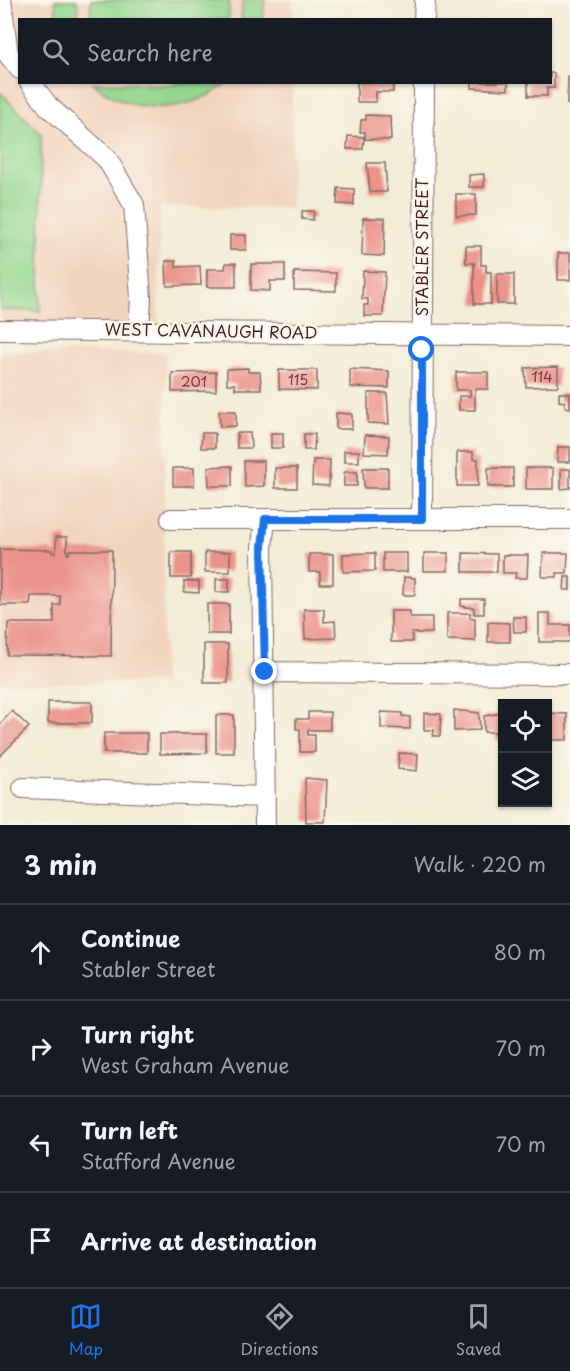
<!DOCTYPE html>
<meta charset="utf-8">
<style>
:root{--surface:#171b24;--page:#20242c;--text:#f1f3f6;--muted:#9ea1a6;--line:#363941;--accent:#1a73e8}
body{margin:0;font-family:"Playpen Sans",sans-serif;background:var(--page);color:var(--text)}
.controls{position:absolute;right:18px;bottom:18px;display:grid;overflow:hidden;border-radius:0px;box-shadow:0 2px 4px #0004}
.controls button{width:54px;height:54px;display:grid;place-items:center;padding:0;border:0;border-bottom:2px solid var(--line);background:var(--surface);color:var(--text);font:30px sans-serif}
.stop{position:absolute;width:18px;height:18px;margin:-14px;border:4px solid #1a73e8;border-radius:50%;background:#fff}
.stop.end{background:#1a73e8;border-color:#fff;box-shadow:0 2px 6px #0008}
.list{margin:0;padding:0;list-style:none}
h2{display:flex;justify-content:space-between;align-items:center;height:78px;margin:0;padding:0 24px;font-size:26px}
h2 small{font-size:20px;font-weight:400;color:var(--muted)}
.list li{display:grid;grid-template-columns:39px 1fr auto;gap:18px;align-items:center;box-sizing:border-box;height:96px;padding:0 24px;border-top:2px solid var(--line)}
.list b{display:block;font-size:22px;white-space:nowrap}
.list p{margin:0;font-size:20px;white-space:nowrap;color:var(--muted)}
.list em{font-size:20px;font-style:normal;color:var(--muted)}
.icon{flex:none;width:33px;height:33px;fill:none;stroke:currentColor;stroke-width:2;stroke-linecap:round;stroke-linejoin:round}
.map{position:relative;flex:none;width:570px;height:825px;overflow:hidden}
.search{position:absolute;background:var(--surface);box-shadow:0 2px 4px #0004;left:18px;right:18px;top:18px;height:66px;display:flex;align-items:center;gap:15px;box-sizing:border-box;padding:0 21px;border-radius:0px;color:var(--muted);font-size:22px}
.sheet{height:462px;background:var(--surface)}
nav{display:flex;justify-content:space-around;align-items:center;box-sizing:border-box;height:84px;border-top:2px solid var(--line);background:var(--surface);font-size:16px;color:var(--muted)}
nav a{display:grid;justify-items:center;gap:3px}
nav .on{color:var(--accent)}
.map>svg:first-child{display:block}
</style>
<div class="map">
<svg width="570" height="825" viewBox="0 0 570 825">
<rect width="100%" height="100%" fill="#fbf7ec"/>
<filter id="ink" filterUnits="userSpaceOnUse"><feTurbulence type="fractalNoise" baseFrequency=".0167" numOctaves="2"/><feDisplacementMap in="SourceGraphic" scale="12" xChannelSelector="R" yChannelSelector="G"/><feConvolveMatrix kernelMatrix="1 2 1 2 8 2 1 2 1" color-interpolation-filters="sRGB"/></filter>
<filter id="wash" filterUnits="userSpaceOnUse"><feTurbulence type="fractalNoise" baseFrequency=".008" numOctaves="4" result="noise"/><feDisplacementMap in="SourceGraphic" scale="24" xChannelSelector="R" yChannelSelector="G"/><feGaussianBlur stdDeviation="1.35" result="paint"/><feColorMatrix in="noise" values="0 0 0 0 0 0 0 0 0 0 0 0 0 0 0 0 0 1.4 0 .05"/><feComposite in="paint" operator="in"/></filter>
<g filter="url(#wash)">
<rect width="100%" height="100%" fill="#f3edd7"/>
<path fill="#f2d4be" d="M0 0H293V19L20 20V82L292 83 291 208 160 207 158 326 0 325Z
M0 352 166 353 163 683 0 682Z"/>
<path fill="#95d78f" stroke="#707b5d" stroke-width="1.5" d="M55 0H77L79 19H57Z
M91 0H229V19L90 18Z
M243 0H265L263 19H241Z
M182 82 227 83C189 114 131 116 93 83H138L159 86Z
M0 92 41 134 40 311 0 310Z"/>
<g id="blocks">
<path fill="#eb938b" d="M550 73H554V88H547V96H528V82H550Z
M568 77H570V104H567Z
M357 82H393V92H376V102H357Z
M472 82H508V90L472 88Z
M366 115 390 116 391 140 365 139V132H360L361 120H366Z
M348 136 364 137 363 149H347Z
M367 163H385L387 192H370Z
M484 174V187H469V175Z
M338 188 354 189V205L337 204Z
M456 194H476V215L456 216Z
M302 211H314L313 220 302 219Z
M363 218H385L384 256 362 255Z
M230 235H246V250H230Z
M466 246H481V265H486V272H491V304H474V263H466Z
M558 253H570V280H558Z
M166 261H176V267L200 266 201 285 167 286Z
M226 263H236V287H207V269H225Z
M251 264H285V281H270V291L251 290Z
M363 271 385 272 383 316H364V305H368V299H362Z
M294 272 336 273V291L294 290Z
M497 274H514V304H497Z
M558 367V386L526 387 525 368Z
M248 368V372H260L261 389H235V384H227V369Z
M350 369 389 371V388L350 387Z
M279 370H317V390L279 389Z
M216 372V391L172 392V373Z
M456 372H488V389H475V410H459V396H470V390H456Z
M368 393H387L389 424 368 423Z
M559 393H570V408L565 407V402L559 401Z
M219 411H236V426L220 427Z
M336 413 352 414V429H336Z
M202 433H215V448H201Z
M237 433H250L251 448H237Z
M271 433H283V448H271Z
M304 434H315L314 450H304Z
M365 435 389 436 388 454 364 453Z
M558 447H570V462H557Z
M344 451H359V462H344Z
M457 452H473V459H478V486H457Z
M313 460H330L329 486 312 485Z
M244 461H264V486L245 487Z
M232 466V486H209L208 467Z
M173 468H194V486H173Z
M275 468H297V488H275Z
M363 468H388V488H364Z
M488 468H513V487H488Z
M526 468H553V489H526Z
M561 469H570V488L561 489Z
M344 472H357V486H344Z
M56 537H67V554H69L70 550H112L111 656 7 655 8 623H54V605H60V596H31L30 605H0V549L52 550V553H56Z
M171 552H191V578H171Z
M205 552H230V572H205Z
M375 553V571L343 572V554Z
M383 553H407V572H383Z
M424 553H448V571H424Z
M463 553 497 554V572H463Z
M543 553H568L567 573H557V577H542Z
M309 554H333V584H320V572H309Z
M503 555H528L527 578H515L516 573H503Z
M404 577 415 578V595H403Z
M565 577H570V590H564Z
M216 579H229V592H216Z
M184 581H199V593L184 592Z
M461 599H484V614H474V608L461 606Z
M207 604H229V634H207Z
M304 609H324V622L335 621 336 638 305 639Z
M391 611H410V617H432V633H412V642H391Z
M447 613H470V618H475V641L447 640Z
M539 613H550V625H570V642H539Z
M513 617H526V632H514Z
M488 622 510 623V642H488Z
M204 644H228V683H204Z
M48 702H92V723H48Z
M454 710 479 713 480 730 454 731Z
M12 711 29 727 0 756V724Z
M308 712H330V730H308V735H315V752H300V729H296V719H308Z
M381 712 402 713V716L410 717V729L381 728Z
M424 713 441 714 440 736H433L434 730H424Z
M502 713V740H495V732H484V716Z
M548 713 567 714V740H548Z
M216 715H234V753H216Z
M104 733H147V753H104Z
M160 734H207V753L160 754Z
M399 753 418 754 417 771 398 769Z
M305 778 327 780 325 822H306Z"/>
</g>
</g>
<g filter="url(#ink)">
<use href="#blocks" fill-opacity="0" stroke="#856767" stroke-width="1.5"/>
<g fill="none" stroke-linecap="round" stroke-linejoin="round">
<g stroke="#856767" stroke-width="22">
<path id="minor" d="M1 0 8 54 20 69
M424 20 425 0
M30 82 48 106 107 159 134 205 141 298 139 331
M0 330 570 336
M171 519H570
M422 519 424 82
M265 672 570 674
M23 788 265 797
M265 825 262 547 265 519"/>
</g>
<use href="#minor" stroke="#fff" stroke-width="20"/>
</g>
</g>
<g fill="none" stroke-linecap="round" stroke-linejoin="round" filter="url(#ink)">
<path stroke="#1a73e8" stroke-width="8" d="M265 672 262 547 265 519H422V350"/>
</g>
<g text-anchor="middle" stroke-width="5" stroke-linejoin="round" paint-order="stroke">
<g font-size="14" fill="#723c43">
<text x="542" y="382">114</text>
<text x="298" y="385">115</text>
<text x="194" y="387">201</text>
</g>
<g font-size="16" fill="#4a1f2b" stroke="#fbf7ec">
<text transform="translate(422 247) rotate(-90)" y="6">STABLER STREET</text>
<text transform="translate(211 331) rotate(1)" y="6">WEST CAVANAUGH ROAD</text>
</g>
</g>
</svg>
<div class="controls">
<button><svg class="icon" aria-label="locate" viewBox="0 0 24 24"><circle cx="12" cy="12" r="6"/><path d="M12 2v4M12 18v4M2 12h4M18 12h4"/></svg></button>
<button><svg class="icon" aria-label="layers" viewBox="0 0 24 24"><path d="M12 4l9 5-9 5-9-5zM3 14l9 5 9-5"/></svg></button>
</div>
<div class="stop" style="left:422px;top:350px"></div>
<div class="stop end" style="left:265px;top:672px"></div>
<div class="search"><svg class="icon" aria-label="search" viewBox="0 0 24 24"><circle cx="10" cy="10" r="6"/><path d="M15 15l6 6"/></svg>Search here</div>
</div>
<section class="sheet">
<h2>3 min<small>Walk · 220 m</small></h2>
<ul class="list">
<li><svg class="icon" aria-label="ahead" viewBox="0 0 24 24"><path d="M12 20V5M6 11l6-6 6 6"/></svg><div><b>Continue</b><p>Stabler Street</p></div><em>80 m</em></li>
<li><svg class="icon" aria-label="right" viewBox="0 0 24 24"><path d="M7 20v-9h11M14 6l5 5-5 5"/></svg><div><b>Turn right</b><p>West Graham Avenue</p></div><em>70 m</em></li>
<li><svg class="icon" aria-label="left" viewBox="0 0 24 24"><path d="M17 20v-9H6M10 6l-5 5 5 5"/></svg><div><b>Turn left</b><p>Stafford Avenue</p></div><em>70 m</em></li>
<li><svg class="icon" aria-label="arrive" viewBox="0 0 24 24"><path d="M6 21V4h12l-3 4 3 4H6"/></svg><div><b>Arrive at destination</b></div></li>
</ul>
</section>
<nav>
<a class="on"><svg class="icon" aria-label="map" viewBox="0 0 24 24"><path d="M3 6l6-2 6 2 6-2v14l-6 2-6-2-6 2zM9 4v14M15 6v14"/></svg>Map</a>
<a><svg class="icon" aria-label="directions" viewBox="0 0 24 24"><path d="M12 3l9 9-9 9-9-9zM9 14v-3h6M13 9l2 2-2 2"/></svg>Directions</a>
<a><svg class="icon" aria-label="saved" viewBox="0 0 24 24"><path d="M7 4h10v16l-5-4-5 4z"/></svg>Saved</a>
</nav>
